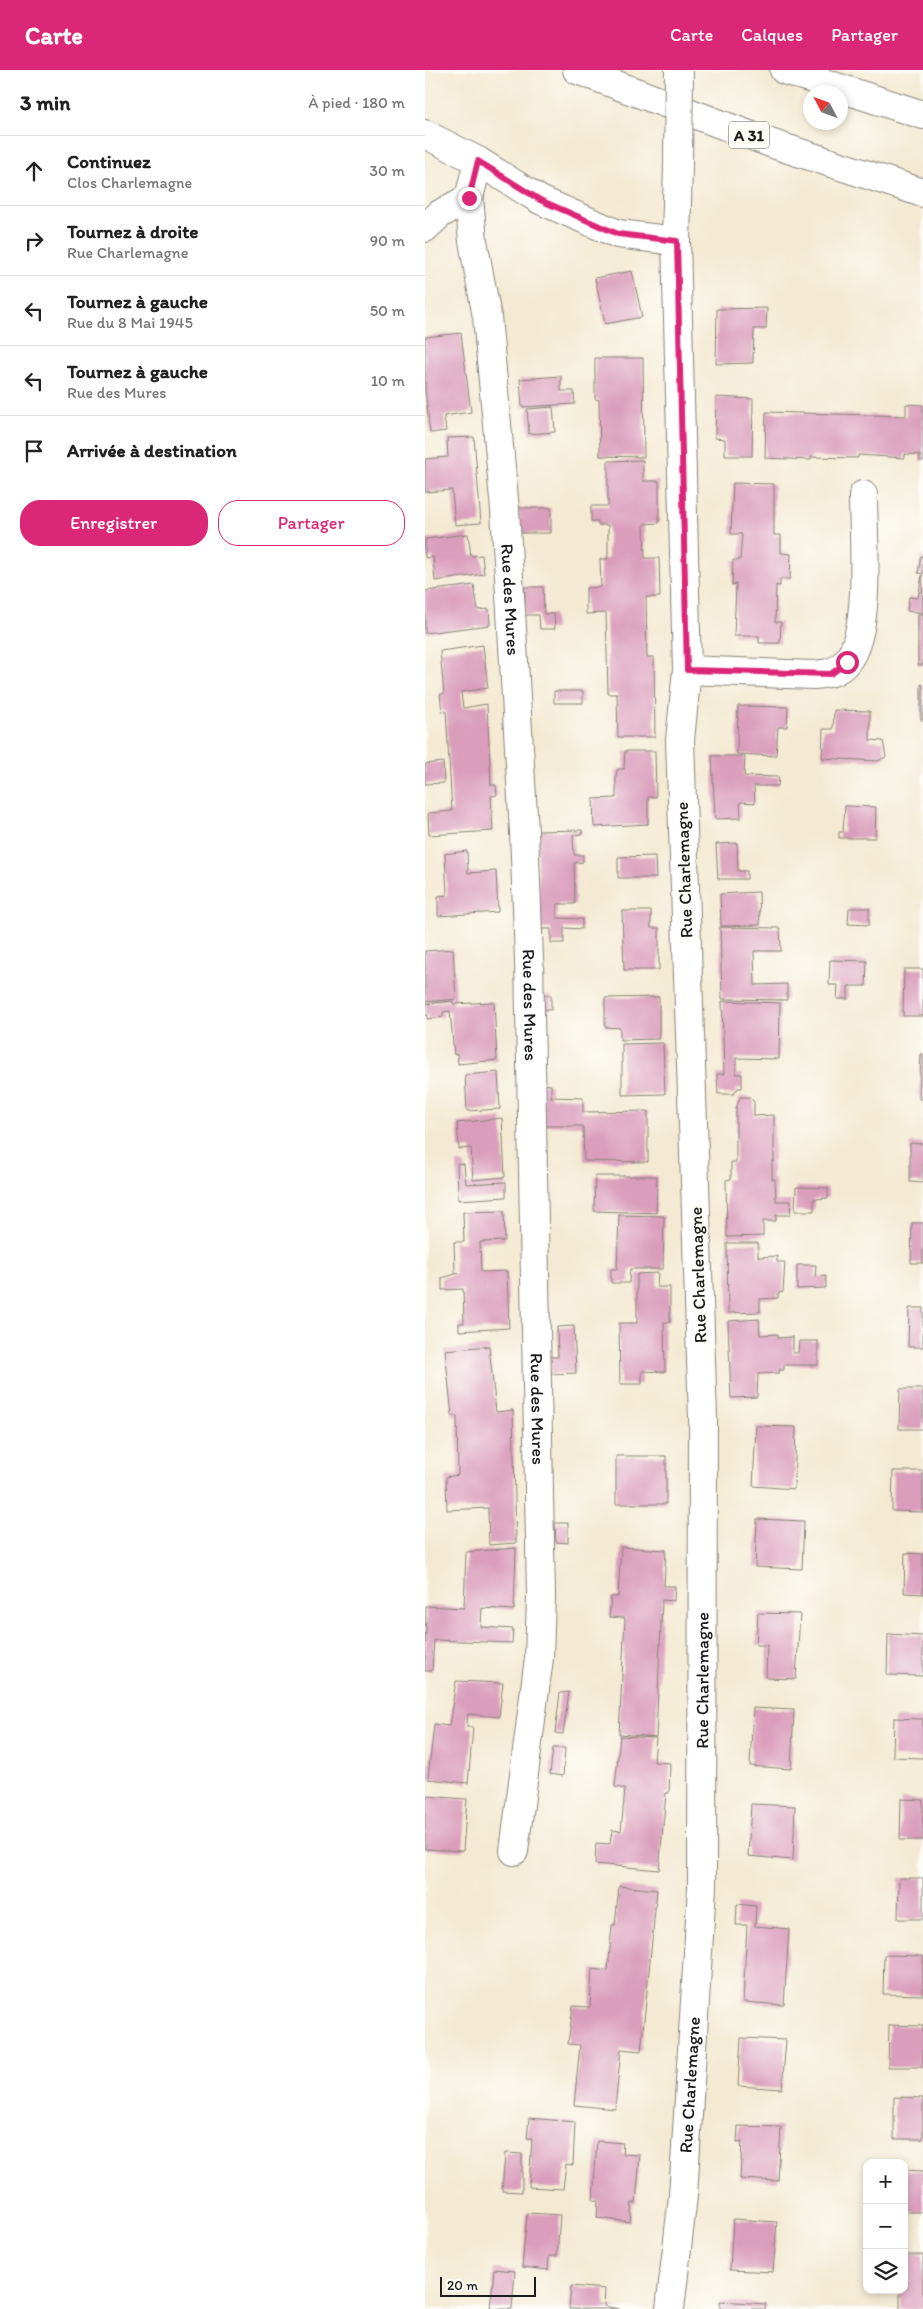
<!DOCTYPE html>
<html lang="fr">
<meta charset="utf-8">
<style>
:root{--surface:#fff;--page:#f2f2f2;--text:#222;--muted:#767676;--line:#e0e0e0;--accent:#db2777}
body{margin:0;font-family:Itim,sans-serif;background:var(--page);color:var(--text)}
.controls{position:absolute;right:15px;bottom:15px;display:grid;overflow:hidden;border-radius:10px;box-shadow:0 2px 8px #0003}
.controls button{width:45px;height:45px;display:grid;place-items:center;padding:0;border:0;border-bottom:1px solid var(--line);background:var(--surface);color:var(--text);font:25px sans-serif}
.compass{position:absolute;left:378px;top:15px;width:45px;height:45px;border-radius:50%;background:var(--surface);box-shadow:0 2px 8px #0003;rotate:311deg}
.scale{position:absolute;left:15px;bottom:12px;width:96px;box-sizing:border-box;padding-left:5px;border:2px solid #1c1c1c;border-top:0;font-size:14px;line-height:18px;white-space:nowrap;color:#1c1c1c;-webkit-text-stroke:4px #fdfcf7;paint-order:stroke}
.stop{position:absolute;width:15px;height:15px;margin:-11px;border:4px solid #db2777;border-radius:50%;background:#fff}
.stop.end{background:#db2777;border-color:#fff;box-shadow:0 1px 5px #0008}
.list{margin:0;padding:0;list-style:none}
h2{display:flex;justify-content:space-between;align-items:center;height:65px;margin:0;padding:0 20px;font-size:21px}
h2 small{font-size:16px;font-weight:400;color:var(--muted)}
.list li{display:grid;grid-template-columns:32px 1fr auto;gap:15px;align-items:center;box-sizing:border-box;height:70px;padding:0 20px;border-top:1px solid var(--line)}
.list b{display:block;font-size:19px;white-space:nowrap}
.list p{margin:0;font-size:16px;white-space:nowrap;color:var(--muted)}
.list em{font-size:16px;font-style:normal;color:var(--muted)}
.actions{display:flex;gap:10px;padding:15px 20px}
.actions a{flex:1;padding:11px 0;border:1px solid var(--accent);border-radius:20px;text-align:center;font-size:18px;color:var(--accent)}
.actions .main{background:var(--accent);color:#fff}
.icon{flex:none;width:28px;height:28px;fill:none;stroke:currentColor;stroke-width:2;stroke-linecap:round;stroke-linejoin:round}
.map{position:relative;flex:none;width:498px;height:2239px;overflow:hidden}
header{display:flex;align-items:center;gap:30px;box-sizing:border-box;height:70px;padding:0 25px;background:var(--accent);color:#fff}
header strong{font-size:24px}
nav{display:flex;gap:28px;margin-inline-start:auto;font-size:18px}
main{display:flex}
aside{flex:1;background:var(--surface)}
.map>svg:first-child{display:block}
</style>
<header>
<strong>Carte</strong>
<nav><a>Carte</a><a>Calques</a><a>Partager</a></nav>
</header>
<main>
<aside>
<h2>3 min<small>À pied · 180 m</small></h2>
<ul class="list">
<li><svg class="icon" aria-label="ahead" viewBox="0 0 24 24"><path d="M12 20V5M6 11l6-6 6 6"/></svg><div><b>Continuez</b><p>Clos Charlemagne</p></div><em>30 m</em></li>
<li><svg class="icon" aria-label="right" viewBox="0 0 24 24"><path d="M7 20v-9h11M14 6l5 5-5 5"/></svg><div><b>Tournez à droite</b><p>Rue Charlemagne</p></div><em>90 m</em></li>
<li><svg class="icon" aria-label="left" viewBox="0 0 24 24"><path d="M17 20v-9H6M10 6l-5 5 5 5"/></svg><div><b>Tournez à gauche</b><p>Rue du 8 Mai 1945</p></div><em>50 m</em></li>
<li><svg class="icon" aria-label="left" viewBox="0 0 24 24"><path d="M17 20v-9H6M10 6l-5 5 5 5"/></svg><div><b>Tournez à gauche</b><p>Rue des Mures</p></div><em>10 m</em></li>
<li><svg class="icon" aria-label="arrive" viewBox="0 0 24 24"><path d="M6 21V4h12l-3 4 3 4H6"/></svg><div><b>Arrivée à destination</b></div></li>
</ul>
<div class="actions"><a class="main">Enregistrer</a><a>Partager</a></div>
</aside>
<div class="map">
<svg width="498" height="2239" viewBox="0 0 498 2239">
<rect width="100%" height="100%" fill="#fdfcf7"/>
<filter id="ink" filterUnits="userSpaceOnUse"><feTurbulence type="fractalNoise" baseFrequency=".02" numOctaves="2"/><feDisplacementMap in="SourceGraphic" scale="10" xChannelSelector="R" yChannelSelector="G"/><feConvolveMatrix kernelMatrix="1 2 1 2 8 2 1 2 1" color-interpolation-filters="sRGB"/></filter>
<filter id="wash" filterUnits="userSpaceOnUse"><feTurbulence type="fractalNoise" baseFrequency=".0096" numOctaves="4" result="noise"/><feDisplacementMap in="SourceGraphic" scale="20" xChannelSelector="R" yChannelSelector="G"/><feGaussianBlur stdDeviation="1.12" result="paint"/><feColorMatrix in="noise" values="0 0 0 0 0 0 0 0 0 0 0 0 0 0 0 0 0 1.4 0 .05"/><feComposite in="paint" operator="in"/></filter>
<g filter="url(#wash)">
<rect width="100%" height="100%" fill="#f4ead3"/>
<g id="blocks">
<path fill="#da9dbc" d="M207 201 217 247 180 254 170 208Z
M342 238 341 259H329L328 293 291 294 292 239Z
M36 263 46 342 19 346 21 361 5 363 0 319V267Z
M170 288H218L219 387 175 386 174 330 170 329Z
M136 306V321H149L150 334 97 337 95 309Z
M291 327 328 329 327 386H300V369L290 368Z
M481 334 498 335V391H495V385L480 384V388L433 385V388L386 387V390L340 388 341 342 481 346Z
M128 337 130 362 104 364 102 339Z
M49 367 56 453 30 455 27 420 0 422V389L23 387 22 368Z
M218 390V411H234V453L219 454 220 488H234L235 527H221L222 587H229L230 667H193L192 624H183L181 543 161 544V518L176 517 175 489H183V455H173V451H166V436H183V391Z
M308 413 349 414V465H356V483L366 484 365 509H355V516L351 515 350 552H356L355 573H334V566H309L311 514 307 515 308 490H315L317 464H306Z
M93 438H126V463H96Z
M43 464 46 486 57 485 59 504 10 511 8 487 0 488V469Z
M496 486H498V504L493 503Z
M497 505 498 543 482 541 484 527 493 528Z
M49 515 53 540 64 539 65 555 0 563V521Z
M100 517H118L119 544H129L130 559H115L114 545H100Z
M493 544H498V595H493Z
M58 575 63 618 36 622 38 638 62 634 66 715H71L72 725 66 726 68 761 4 765 3 743 27 741 21 641 17 642 15 624H19L15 581Z
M496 614 498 615V650H496Z
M129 621H158V633H129Z
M313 636 363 637 362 657H353L351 686 312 684Z
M409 640 445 641V670L458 671 461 687 453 691 397 688 398 659H408Z
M200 681H230L231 727H223V754L169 757 168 729 191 728V705L193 699H199Z
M287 686H320L319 706 354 707 353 716H329L330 733 315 732 316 748 290 749Z
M18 692 19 713 0 714V694Z
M420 736 451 737 450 768H414V762H418Z
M157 760V764L148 765 149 785H158V792L149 793 150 834H132V848L157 849V859L139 858V873H126V859H115L112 761Z
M312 773 313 801H322V809H293L291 774Z
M42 781 43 803 71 801 73 842 13 846V826L22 825 20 784Z
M230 786 231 808H193V787Z
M334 822 335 855 296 856 295 824Z
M424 838H444V855L423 854Z
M197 841H226V858H234V900H199Z
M295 857 355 858 356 881H329L330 915 362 914V930L297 929Z
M28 879 31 929 0 932V881Z
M405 890 442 891 441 916H423V929H412L413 915H404Z
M479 899H498V946H478Z
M116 925H126V940L116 939Z
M234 927V969L195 970V958L180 957V928Z
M28 931V934L69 932 72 990 33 994 32 984 29 985 25 941 18 942V947L2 949 3 945H0V934Z
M297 931 355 933 354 989 311 988V1004H317V1018H313L309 1024H293L292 1004H299Z
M238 973 240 1024 197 1025V974Z
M496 984H498V1029H494Z
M73 1002 75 1039 42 1041 40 1005Z
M117 1014 126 1015V1027L158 1028V1042L223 1041V1092L159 1091 158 1056H119Z
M315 1027H325L329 1032V1046L349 1045V1092L347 1091V1109H350L351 1131H366L365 1145H351V1151H338V1166L302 1167 301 1110 306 1109V1092H311V1038Z
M77 1048 80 1107 48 1110 46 1078 34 1079 32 1053Z
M485 1073 498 1074V1113L485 1112Z
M32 1093 39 1094 41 1114 81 1112V1127L33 1130Z
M170 1106H232L231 1143 169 1141Z
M371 1117 403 1118V1128L389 1129V1141H370Z
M79 1141 80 1171 55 1172 56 1202 82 1201 84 1258 34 1261V1253H39L38 1219 17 1220V1208L34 1203H30L29 1172H39L38 1142Z
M194 1145 239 1146 238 1199H205L204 1213H186V1199H192Z
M487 1153H498V1193H486Z
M302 1173H333V1187L352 1186V1192H360L358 1222 353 1223V1228L335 1229V1242L303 1243Z
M372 1195H391L390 1207 401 1206V1218L372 1219Z
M233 1203 232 1217H245V1252H239L240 1302 217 1301V1314H195L194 1253H212V1204Z
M484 1238H498V1277H483Z
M334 1249 335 1265 353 1264V1268L368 1267V1283H373L374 1271H393V1295H359V1300H354V1303L333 1304 332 1327 306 1328 303 1251Z
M149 1256 151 1303 126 1304 125 1287H133L132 1257Z
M64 1276 71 1342 88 1340 91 1473 64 1475 63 1438 22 1440 21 1407 33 1405 32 1346H27L20 1280Z
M475 1319H498V1359H474Z
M331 1356 371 1357 369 1419 328 1416Z
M191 1386H241V1434H191Z
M468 1401H498V1442L467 1441Z
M332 1449 379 1451 377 1499 330 1497Z
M130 1453H143V1473L131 1472Z
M196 1477 241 1480 239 1516H250L249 1531 237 1530 231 1667 194 1664 200 1548 184 1547 186 1527H193Z
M91 1478 89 1540 57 1538 56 1557 88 1559 87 1573 9 1570 7 1601H0L1 1536 39 1538 41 1482Z
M480 1483 498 1484V1524L479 1523Z
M333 1543 375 1544 371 1609 341 1608 342 1575H331Z
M463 1564 498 1566V1606L462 1605Z
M31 1611 78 1613 74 1647 43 1644 42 1657 48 1658 43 1713 3 1709 9 1654 24 1656Z
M144 1622 138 1664 130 1663 135 1623Z
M328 1638 369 1640 366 1699 325 1696Z
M469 1648 498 1649V1688L468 1687Z
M195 1666 231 1668 229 1692 245 1693 244 1723H241L234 1800 170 1794 171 1773 185 1774 187 1760 196 1761 200 1719 190 1717Z
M128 1678H140L138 1706 125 1704Z
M0 1726 42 1729 38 1781 0 1779Z
M476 1729 498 1730V1770H475Z
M326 1734 370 1736 368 1790 323 1786Z
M474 1808H498V1849H473Z
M194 1816 232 1820 216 1981 196 1979 190 2039 149 2035 155 1975 143 1974 148 1936 165 1937 167 1899 183 1901 187 1855H190Z
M312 1834 331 1836 330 1856 364 1859 359 1935 318 1932 322 1855H311Z
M459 1885 498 1886V1925L458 1924Z
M464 1955 498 1956V1997H463Z
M316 1968 361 1970 357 2019 313 2016Z
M469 2027 498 2028V2069H469Z
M104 2048 150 2052 148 2095 141 2094 138 2119 104 2117 107 2068H102Z
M313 2056 356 2057 353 2111 315 2109 317 2071 312 2072Z
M172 2071 198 2073 197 2084 215 2085 211 2133H207L205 2152 172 2148 173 2131 168 2130Z
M80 2083 97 2084V2122L77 2121Z
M479 2100 498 2101V2142H479Z
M102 2143 135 2145 132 2186H124L123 2200 97 2197Z
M308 2149 352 2152 348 2202 305 2200Z
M479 2185H498V2239H475V2220H479Z
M69 2199 90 2201 87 2239H65Z
M146 2216 180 2219 179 2236 194 2239H144Z
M295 2231 341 2234 340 2239H295Z"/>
</g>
</g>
<g filter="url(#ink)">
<use href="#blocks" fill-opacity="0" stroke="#888378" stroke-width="1"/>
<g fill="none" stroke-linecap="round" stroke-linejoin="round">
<g stroke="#888378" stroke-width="30">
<g id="minor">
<path d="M0 64 53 91 115 130 193 164 251 171"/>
<path id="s1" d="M53 91 44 128 48 171 62 247 80 440 99 762 104 889 116 1527 114 1588 89 1781"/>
<path d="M0 158 15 144 44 128"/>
<path d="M262 600 388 605C401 604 413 603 422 591 447 562 438 464 438 425"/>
<path id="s2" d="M245 2239 258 2126 277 1817 278 1349 255 670 262 600 251 171 253 94"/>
</g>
</g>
<g stroke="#888378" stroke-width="30">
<path id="highway" d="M152 0 348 74 498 123
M359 0 498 45"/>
</g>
<use href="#minor" stroke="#fff" stroke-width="28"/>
<use href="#highway" stroke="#fff" stroke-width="28"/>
<g stroke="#888378" stroke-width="30" stroke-linecap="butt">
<path id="minor-bridge" d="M253 94 254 0"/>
</g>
<use href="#minor-bridge" stroke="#fff" stroke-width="28"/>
</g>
</g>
<g fill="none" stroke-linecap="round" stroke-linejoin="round" filter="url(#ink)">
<path stroke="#db2777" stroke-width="6" d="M44 128 53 91 115 130 193 164 252 171 262 600 406 604 422 592"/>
</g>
<g text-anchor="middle" stroke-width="4" stroke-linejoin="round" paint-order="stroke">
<rect fill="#fdfcf7" stroke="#605f5e" stroke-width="1" x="304" y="51.5" width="40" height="27" rx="4"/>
<g font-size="16" font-weight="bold" fill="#1c1c1c">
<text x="324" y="71">A 31</text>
</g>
<g font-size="18" fill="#1c1c1c" stroke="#fdfcf7">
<text dy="6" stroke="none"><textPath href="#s1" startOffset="442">Rue des Mures</textPath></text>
<text transform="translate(259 800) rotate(-92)" y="6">Rue Charlemagne</text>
<text dy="6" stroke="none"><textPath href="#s1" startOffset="848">Rue des Mures</textPath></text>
<text transform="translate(273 1205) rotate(-92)" y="6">Rue Charlemagne</text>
<text dy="6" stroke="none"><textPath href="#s1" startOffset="1252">Rue des Mures</textPath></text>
<text dy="6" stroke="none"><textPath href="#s2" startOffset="630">Rue Charlemagne</textPath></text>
<text dy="6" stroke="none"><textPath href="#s2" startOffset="225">Rue Charlemagne</textPath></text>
</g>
</g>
</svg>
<div class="controls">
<button>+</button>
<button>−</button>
<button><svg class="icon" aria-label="layers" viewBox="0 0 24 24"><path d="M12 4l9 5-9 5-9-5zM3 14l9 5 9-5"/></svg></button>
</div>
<svg class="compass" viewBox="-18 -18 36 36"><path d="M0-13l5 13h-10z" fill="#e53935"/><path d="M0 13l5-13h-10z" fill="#767676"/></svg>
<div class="scale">20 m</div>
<div class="stop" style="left:422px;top:592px"></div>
<div class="stop end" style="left:44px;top:128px"></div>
</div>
</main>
